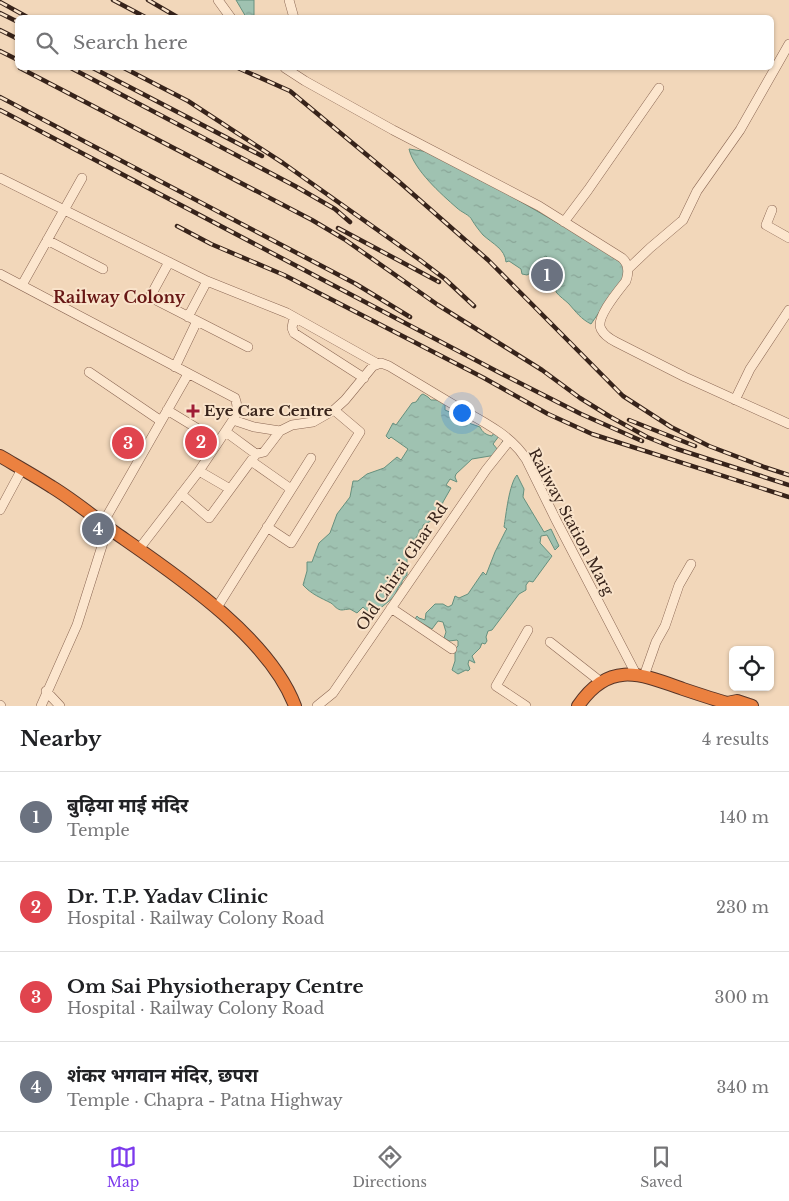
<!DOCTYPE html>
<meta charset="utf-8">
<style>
:root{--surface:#fff;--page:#f2f2f2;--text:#202124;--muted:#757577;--line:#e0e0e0;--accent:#7c3aed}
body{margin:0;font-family:"Libre Baskerville","Noto Sans Devanagari",serif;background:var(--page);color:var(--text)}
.controls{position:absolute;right:15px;bottom:15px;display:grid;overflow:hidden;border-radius:8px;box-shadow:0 1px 4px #0004}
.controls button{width:45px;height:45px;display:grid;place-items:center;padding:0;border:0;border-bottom:1px solid var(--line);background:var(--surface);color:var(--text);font:25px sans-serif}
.you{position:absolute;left:461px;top:412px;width:18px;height:18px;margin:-12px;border:4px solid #fff;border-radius:50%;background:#1a73e8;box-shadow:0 0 0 8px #1a73e833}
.badge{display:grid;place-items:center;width:32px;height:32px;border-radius:50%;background:var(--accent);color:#fff;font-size:16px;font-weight:700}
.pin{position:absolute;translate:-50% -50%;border:2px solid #fff;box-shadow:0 1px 5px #0006}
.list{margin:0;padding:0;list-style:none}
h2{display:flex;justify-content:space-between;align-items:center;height:65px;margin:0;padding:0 20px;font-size:21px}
h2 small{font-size:16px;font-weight:400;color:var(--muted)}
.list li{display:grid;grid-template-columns:32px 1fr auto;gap:15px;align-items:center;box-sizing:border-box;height:90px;padding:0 20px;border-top:1px solid var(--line)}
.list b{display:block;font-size:19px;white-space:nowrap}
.list p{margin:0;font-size:16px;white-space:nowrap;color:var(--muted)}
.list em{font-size:16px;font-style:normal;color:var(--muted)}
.icon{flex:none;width:28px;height:28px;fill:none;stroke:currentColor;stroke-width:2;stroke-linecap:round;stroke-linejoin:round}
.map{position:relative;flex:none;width:789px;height:706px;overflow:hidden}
.search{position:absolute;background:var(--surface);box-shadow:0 1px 4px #0004;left:15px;right:15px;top:15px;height:55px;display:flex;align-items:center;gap:12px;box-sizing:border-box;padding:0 18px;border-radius:8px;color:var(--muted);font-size:19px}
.sheet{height:425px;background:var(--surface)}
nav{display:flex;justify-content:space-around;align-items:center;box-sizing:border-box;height:70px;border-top:1px solid var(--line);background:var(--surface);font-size:14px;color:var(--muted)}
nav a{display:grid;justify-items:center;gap:2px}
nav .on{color:var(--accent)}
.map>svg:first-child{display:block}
</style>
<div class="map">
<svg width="789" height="706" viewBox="0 0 789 706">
<defs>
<pattern id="water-ripples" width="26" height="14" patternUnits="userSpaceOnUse" patternTransform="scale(1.25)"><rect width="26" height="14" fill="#9fc2b1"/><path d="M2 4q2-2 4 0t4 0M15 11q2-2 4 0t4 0" fill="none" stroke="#8aa698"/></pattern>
</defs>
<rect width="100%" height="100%" fill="#f2d7ba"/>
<path fill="url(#water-ripples)" stroke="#66907e" d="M236 0H254V17H246Z
M409 149 429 152 474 176 477 179 490 184 622 260 625 275 591 324C581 319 576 312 569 304 565 300 560 297 556 292L557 285 563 276 560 269 546 256 542 258 536 270 527 275 522 274 521 269 509 261 506 262C505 249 493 244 483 235 478 229 475 225 472 220 470 215 461 212 457 208 441 194 414 170 409 149Z
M423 394 428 397 431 400H438L445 403V410L461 417 466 422 480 427C482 432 486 435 492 436L495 431 506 439 500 446 504 439 499 436 493 444 498 450 496 455 472 459 456 474 455 477 457 482 450 479 446 485 451 488 443 502 439 517 423 525V528L419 530V533L406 554 407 559V575L402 581V584L399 586 394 597 372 615 363 607 357 613 350 609C348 609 343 610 342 610 337 610 335 606 331 603 321 598 311 594 303 585L307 571V562H312L319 543 330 533 337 514 350 497 353 481H358L367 474 384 468 397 457 401 460 408 449 391 437 389 439 386 436 393 423 396 425 412 403 416 402 421 395Z
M517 475 524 489 523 497 544 532 551 529 559 546 555 550 547 535 541 536 540 543 552 556 533 582 529 581 526 585V590L519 594 492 630 488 631 486 637 487 641 485 644 482 643 480 648 472 656 475 663 469 660 468 664 470 669 468 671 466 670 458 674 452 670 455 661V649L458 646V641L457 640 449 641 444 638 446 632 443 622 438 621 432 629 415 619 417 616 419 618 425 620 426 613 435 604H443L448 607 452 605 455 596 459 598 468 594 483 572 486 575 495 552 506 530 507 529 504 527C506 515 509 484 517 475Z"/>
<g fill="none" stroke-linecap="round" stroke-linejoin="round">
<g stroke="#8a6653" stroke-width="10">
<path id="minor" d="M218 0 231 18
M289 0 294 18
M285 68 305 81 393 130 539 206 622 258C629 264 629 272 626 281 619 290 595 318 601 329 604 335 610 339 616 342L685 377 789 424
M0 178 207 281 287 313 378 364
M772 210 766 225 789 238
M564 222 588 190 659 88
M47 240 103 269
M169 262 150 297 248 347
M628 269 650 248 683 220 697 191 740 130 789 44
M0 274 235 398C238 406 238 412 233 420L199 471 139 549
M22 285 82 178
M188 317 207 281
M294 317 292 328 294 333 364 378
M175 367 197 321
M89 372 161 421
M735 400 750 369 789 310
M167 410 213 438
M233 420 254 427 280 431 292 425 313 422 334 410 345 400 373 366 381 363 389 366C412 380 436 394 459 408 482 421 511 435 526 459L556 520 636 674
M226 432 256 454
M251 461 291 489
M199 471 230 489
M181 494 209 518 256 454 264 452 280 431
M0 510 22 469
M103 523 188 374
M267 527 291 543 360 432 334 410
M391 608 452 649
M216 609 311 458
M550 642 601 682
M644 676 656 642 665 626 679 585 691 564
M46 691 60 706
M0 705 1 706
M41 706 77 625 108 527
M317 706 333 693 486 470 509 441
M526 706 496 686 528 630"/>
</g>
<g stroke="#573528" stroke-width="14">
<path id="highway" d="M0 456C17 466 35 476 52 487 75 501 95 518 117 534 176 575 269 637 295 706
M727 703 737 701 752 706
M578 706C609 660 641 674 683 689 698 694 713 699 727 703L729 706"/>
</g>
<use href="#minor" stroke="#fce6ce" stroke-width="9"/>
<use href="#highway" stroke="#eb8140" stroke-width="12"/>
<g stroke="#37231a" stroke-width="4.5">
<path id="rail" d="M113 0 147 18
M148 0 179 18
M0 2 29 18
M0 13 18 22
M0 30 18 39
M0 51 18 60
M20 68 312 220 344 239 438 305 542 370 580 398 609 416 647 437 674 448 789 485
M71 68 295 186 335 209 350 222
M93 68 262 156
M124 68 188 101 283 163 420 260 445 279 474 306
M238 68 290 91 397 180 488 260 623 396 671 427 709 446 764 467 789 475
M0 97 356 284 410 317
M0 110 502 374 581 414 642 441
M177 226 211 244 284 275 484 378 548 414 592 434 789 497
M338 228 439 282
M629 420 695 446"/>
</g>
<use href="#rail" stroke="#f9e3ca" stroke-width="2.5" stroke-dasharray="8" stroke-linecap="butt"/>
</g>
<path fill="#9f1d36" stroke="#f9e3ca" stroke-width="2" d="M190.5 403.5h5v5h5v5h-5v5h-5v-5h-5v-5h5z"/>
<g text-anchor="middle" stroke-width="4" stroke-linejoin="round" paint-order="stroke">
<g font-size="15" font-weight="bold" fill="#37231a" stroke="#f9e3ca" text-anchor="start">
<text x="204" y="416">Eye Care Centre</text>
</g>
<g font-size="15" fill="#37231a" stroke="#f9e3ca">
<text transform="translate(571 522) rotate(62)" y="5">Railway Station Marg</text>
<text transform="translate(402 567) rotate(-56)" y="5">Old Chirai Ghar Rd</text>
</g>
<g font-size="16" font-weight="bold" fill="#681715" stroke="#f9e3ca">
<text x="119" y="303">Railway Colony</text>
</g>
</g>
</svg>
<div class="controls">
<button><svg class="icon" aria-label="locate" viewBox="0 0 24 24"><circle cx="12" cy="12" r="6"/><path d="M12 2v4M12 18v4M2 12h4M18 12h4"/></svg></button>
</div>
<div class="you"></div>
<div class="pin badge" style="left:547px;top:275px;background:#6b7280">1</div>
<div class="pin badge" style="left:201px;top:442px;background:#e0444e">2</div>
<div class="pin badge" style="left:128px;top:443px;background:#e0444e">3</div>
<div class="pin badge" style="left:98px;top:529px;background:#6b7280">4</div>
<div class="search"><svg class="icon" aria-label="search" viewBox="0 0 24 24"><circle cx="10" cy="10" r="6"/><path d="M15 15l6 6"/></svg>Search here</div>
</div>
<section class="sheet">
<h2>Nearby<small>4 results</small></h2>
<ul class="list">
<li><span class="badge" style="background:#6b7280">1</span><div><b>बुढ़िया माई मंदिर</b><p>Temple</p></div><em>140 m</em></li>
<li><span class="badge" style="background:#e0444e">2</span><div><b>Dr. T.P. Yadav Clinic</b><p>Hospital · Railway Colony Road</p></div><em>230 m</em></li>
<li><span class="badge" style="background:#e0444e">3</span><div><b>Om Sai Physiotherapy Centre</b><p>Hospital · Railway Colony Road</p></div><em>300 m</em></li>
<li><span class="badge" style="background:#6b7280">4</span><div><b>शंकर भगवान मंदिर, छपरा</b><p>Temple · Chapra - Patna Highway</p></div><em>340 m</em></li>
</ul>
</section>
<nav>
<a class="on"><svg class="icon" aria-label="map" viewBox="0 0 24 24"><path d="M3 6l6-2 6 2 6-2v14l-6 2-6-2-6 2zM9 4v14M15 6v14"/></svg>Map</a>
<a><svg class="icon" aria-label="directions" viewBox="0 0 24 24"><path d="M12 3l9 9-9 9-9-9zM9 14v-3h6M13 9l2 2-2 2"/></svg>Directions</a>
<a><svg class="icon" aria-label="saved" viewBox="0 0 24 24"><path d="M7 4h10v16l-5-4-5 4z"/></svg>Saved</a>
</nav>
